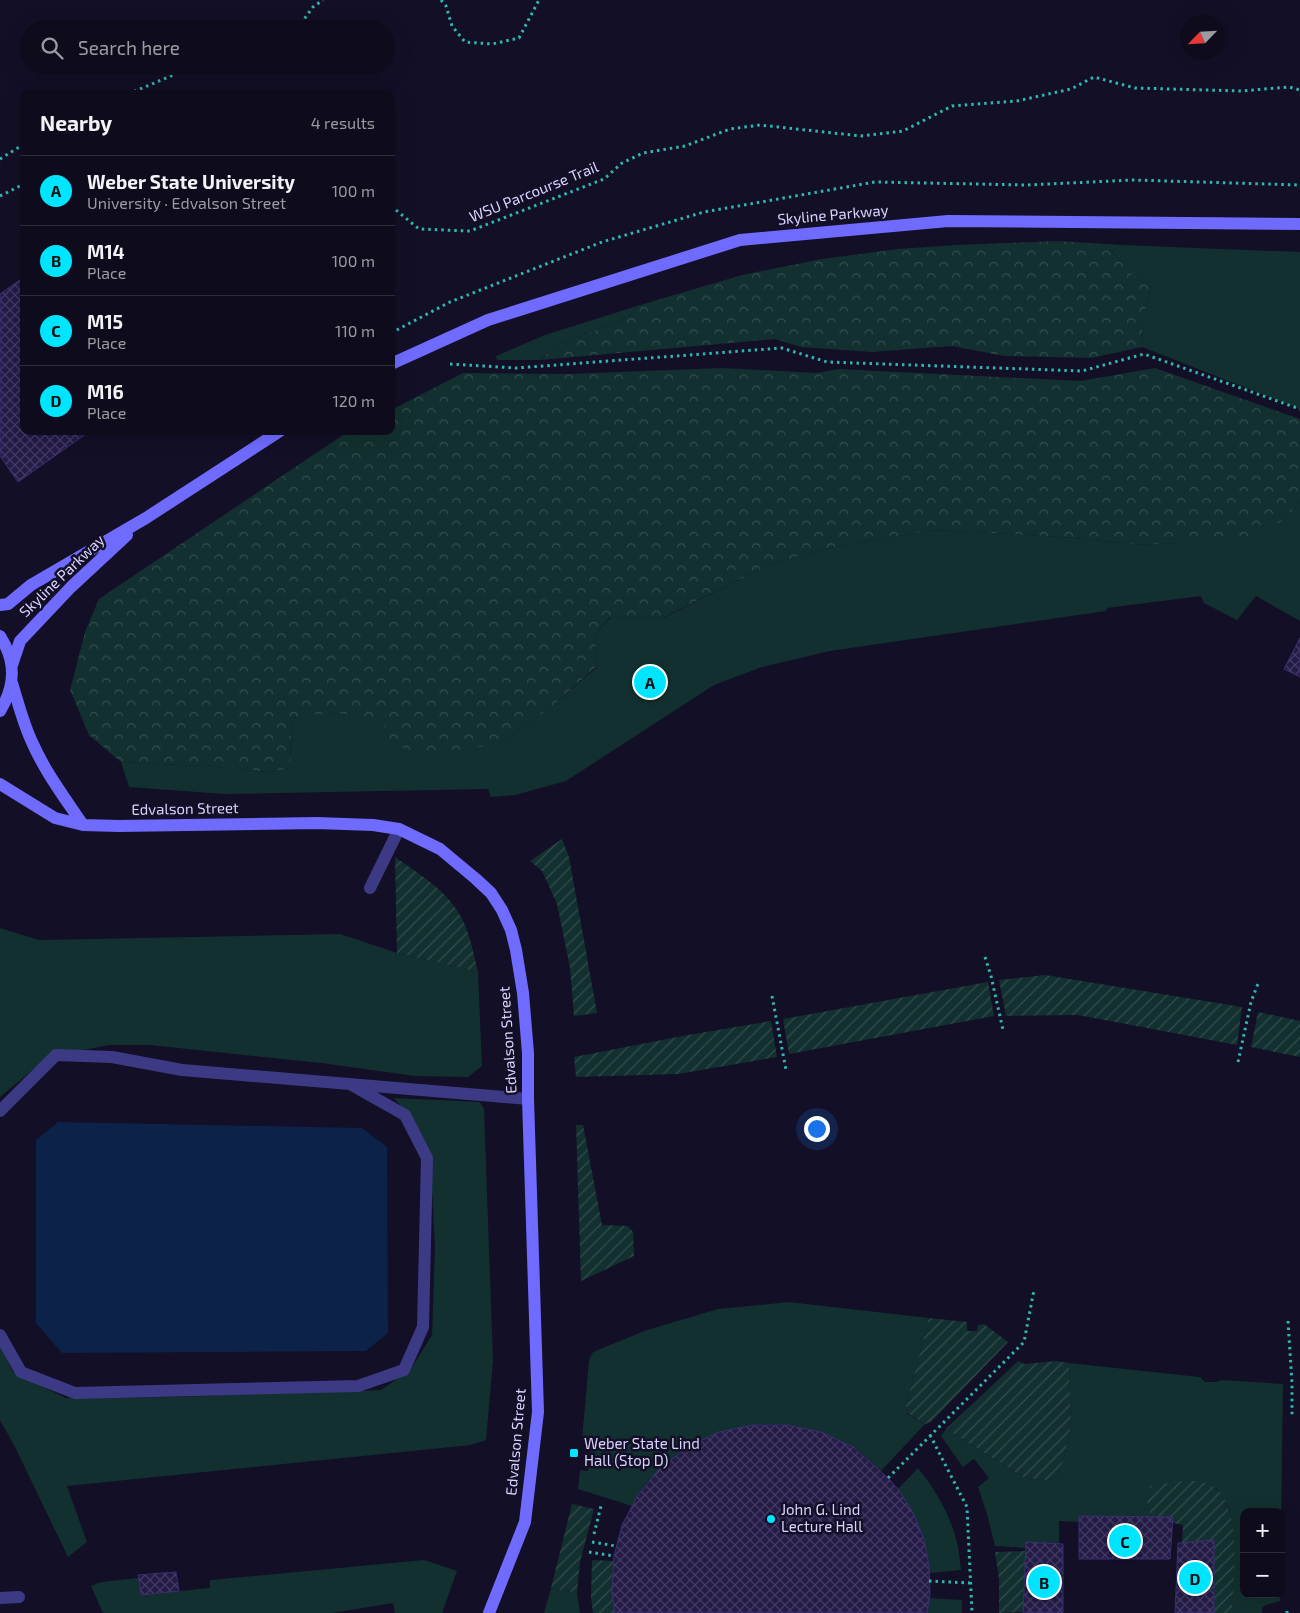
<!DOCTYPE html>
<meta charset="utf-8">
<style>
:root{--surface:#0e0b1c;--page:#171425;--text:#f1f3f6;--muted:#9b9ba3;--line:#2e2b3b;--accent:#00e5ff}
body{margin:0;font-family:"Exo 2",sans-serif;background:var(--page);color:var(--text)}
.controls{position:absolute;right:15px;bottom:15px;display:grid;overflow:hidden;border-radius:10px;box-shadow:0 5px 20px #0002}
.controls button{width:45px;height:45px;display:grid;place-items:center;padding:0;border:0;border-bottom:1px solid var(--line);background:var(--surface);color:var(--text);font:25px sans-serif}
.compass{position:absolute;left:1180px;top:15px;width:45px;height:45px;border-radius:50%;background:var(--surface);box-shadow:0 5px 20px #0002;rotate:245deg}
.you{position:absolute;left:816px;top:1128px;width:18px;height:18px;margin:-12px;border:4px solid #fff;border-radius:50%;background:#1a73e8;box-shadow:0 0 0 8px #1a73e833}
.badge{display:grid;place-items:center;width:32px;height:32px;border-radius:50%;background:var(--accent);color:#111;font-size:16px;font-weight:700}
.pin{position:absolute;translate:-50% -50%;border:2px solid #fff;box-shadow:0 1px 5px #0006}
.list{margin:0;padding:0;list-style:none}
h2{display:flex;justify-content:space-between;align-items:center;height:65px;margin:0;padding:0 20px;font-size:21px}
h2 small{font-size:16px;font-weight:400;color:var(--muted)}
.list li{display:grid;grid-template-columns:32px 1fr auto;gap:15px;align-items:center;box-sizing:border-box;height:70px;padding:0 20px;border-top:1px solid var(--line)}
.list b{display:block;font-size:19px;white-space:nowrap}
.list p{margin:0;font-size:16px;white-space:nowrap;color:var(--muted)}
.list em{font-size:16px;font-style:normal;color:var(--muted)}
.icon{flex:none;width:28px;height:28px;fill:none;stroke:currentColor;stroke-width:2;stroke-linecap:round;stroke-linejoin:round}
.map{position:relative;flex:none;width:1300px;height:1613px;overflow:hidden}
.search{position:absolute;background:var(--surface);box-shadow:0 5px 20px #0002;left:20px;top:20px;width:375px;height:55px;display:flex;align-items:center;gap:12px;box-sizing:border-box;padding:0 18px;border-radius:28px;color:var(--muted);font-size:19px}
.panel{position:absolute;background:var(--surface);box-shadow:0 5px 20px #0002;left:20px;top:90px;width:375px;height:345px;border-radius:10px}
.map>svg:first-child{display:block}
</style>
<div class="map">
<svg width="1300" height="1613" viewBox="0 0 1300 1613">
<defs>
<pattern id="forest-crowns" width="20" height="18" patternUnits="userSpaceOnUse" patternTransform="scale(1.25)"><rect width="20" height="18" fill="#12302f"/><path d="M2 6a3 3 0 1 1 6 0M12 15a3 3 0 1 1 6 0" fill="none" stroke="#344d4e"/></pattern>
<pattern id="garden-furrows" width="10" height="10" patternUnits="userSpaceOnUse" patternTransform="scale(1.25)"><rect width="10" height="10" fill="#12302f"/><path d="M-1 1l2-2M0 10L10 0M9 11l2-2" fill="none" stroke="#344d4e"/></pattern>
<pattern id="building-cross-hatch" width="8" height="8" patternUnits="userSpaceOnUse" patternTransform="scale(1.25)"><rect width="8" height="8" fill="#241b47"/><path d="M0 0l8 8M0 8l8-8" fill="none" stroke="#433b63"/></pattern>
</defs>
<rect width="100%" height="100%" fill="#130f26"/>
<path fill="#12302f" d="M1122 245 1300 252V409L1142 347 1143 320 1151 287 1134 276 1112 252Z
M637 306 629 317 558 345 540 360H497L496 356 545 335Z
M1300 503V621L1256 596 1237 620 1204 603 1201 596 1107 608 1106 611 830 651 762 667 714 685 566 781 515 795 491 797 488 789 224 794 129 787 121 762 205 766 269 772 289 768 291 751 292 718 317 713 358 715 498 744 550 708 597 667 595 634 611 617 663 618 771 564 839 546 933 530 1063 537 1144 545 1176 543 1281 522Z
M0 928 39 940 340 934 397 953 478 972 482 1066 468 1077 415 1076 321 1063 150 1045H109L48 1057 0 1097Z
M394 1098 480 1102 484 1109 493 1360 486 1440 471 1445 67 1486 87 1542 68 1557 15 1447 0 1420V1346L13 1372 66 1398 172 1397 381 1390 411 1369 432 1335 435 1247 430 1153 412 1119Z
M789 1302 929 1318 906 1406 907 1414 925 1424 881 1471C871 1463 862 1452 851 1446 792 1413 724 1418 671 1460 655 1472 641 1488 632 1506L578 1489 580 1470 588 1471 592 1441 582 1440 589 1360 593 1352 647 1330 718 1309Z
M1069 1363 1200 1377 1205 1382H1216L1221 1380 1283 1384 1281 1525V1512H1244V1594H1280V1601L1266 1605 1262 1608V1613H1232L1234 1551 1229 1508 1216 1488 1147 1503 1151 1517 1079 1516V1522L1059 1521V1544L1026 1542 1025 1548 995 1546 987 1514 978 1487 989 1478 974 1459 963 1467 941 1436 946 1429 1023 1477 1047 1481 1058 1475 1064 1458 1071 1426Z
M918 1468C936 1490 950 1515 957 1542 959 1551 960 1561 961 1570L929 1573C929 1542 914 1515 898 1489Z
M424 1560 457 1571 442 1613H395L393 1603 332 1613H103L91 1586 101 1582 138 1578 141 1595 210 1588V1580Z
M551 1588 577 1593 580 1613H544Z
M929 1598 962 1600V1613H927Z"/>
<path fill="url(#forest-crowns)" d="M1057 241 1122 245 1112 252 1134 276 1151 287 1143 320 1142 347 1091 358 1004 356 952 346 872 352 801 347 775 339 540 360 558 345 629 317 637 306 742 275 822 259 898 249 957 245Z
M722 368 817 373 839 369 1081 381 1155 368 1300 419V503L1281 522 1243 539 1144 545 1063 537 933 530 839 546 771 564 662 618 610 617 595 634 597 666 550 708 498 744 426 755 390 744 383 721C351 713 324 711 292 718L290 768 269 772 205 766 121 762 89 735 70 690 85 632 99 599 349 431H391V410L463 373 569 374Z"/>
<path fill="url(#garden-furrows)" d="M562 839 569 857 597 1013 574 1016 570 968 557 904 542 871 530 861Z
M395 857C421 875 451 893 464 923 471 938 474 956 478 972L397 953Z
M1045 975 1242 1007 1237 1045 1078 1015 1006 1016 999 980Z
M988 982 994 1016 789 1054 783 1019Z
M1258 1012 1300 1021V1057L1251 1047Z
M771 1021 777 1057 678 1074 576 1077 574 1057 688 1035Z
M576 1125H583L602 1225 628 1226 633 1232 634 1256 581 1281Z
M929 1318 967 1322V1331H977L978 1325 984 1324 1008 1342 931 1422 925 1424 907 1413 906 1406Z
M1018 1361 1024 1364 1056 1361 1069 1363 1071 1426 1064 1458 1058 1475 1047 1481 1023 1477 946 1429Z
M1182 1481C1191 1481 1200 1480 1208 1484 1245 1499 1233 1581 1232 1613H1214V1540L1182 1543 1183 1525 1173 1523V1517H1151L1147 1503 1150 1486Z
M572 1504 594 1509 580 1562 577 1593 551 1588Z
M1026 1551 1024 1612 999 1613V1579L995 1552Z
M592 1560 613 1561 612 1593 615 1613H593L591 1597Z"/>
<path fill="#0c2248" d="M58 1122 362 1128 387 1147 388 1333 366 1351 62 1353 36 1323V1140Z"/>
<path fill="url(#building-cross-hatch)" stroke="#3b2d73" d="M24 277V431H90L18 482 0 456V294Z
M1300 638V677L1284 669Z
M753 1425H787L821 1432 853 1447 888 1478 898 1489 913 1513 924 1539 929 1566 930 1594 927 1613H615L612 1593 614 1556 622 1525 638 1495 660 1468 688 1447 719 1432Z
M1079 1516 1173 1517 1170 1559H1079Z
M1214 1540V1613H1175L1178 1543Z
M1026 1542 1063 1544V1613H1023Z
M176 1572 179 1591 141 1595 138 1575Z"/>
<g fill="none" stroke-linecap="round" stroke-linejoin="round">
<path stroke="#2fb8b0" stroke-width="3" stroke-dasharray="2.5 4" stroke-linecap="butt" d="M441 0 446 6 452 26 465 42 492 44 519 38 539 0
M297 29 313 7 323 0
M128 94 195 66
M0 159 24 144
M0 196 24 184
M391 206 419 229 470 231 604 179 622 163 643 153 685 146 730 129 760 125 861 136 903 131 952 106 1017 101 1071 89 1094 77 1135 88 1241 91 1289 87 1300 90
M391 333 450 302 602 242 704 212 875 182 1027 185 1133 180 1300 185
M450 364 516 368 782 348 827 362 1082 371 1144 354 1300 409
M985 957 991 976 1003 1030
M772 996 786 1070
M1238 1062 1251 1002 1259 981
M1288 1321 1292 1383V1417
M930 1435 967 1507 972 1613
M888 1478 1024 1342 1034 1290
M594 1534 601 1506
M592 1542 616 1546
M589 1552 614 1556
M929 1581 970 1583
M1287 1613V1611"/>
<path stroke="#3d3a85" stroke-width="12" d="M370 888 399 829
M0 1111 56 1055 112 1057 182 1070 528 1099
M0 1335 21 1372 75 1393 358 1386 404 1370 423 1327 427 1158 405 1115 350 1084"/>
<path stroke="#3d3a85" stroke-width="12" d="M0 1598 19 1597"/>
<path stroke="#6f6bff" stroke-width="12" d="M391 364 488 320 740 240 948 221 1300 224
M0 605 8 604 31 585 146 518 280 431
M0 636C16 661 16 685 0 711
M12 665 20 641 71 587 127 535
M12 683C18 702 23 723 32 742 45 772 65 798 83 825
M0 784 55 818 83 825 119 826 317 823 373 825 399 829 440 849 476 879 491 893 502 910 511 930 516 950 523 993 528 1053V1099L538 1412 525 1522 489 1613"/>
</g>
<g fill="#00e5ff" stroke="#130f26" stroke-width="2">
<rect x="569" y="1448" width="10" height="10" rx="2.5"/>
<circle cx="771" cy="1519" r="5"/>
</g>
<g text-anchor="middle" stroke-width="5" stroke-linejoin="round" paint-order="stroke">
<g font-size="15" fill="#d9d4ff" stroke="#130f26">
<text transform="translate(534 192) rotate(-22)" y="5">WSU Parcourse Trail</text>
<text transform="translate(833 215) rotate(-5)" y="5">Skyline Parkway</text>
<text transform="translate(62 576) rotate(-44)" y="5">Skyline Parkway</text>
<text transform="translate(185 809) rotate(-1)" y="5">Edvalson Street</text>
<text transform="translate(508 1040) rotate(-94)" y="5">Edvalson Street</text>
<text transform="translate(516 1442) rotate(-85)" y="5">Edvalson Street</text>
</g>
<g font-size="15" fill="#d9d4ff" stroke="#130f26" text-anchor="start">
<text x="584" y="1449">Weber State Lind<tspan x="584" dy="17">Hall (Stop D)</tspan></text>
<text x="781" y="1515">John G. Lind<tspan x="781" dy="17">Lecture Hall</tspan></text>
</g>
</g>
</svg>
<div class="controls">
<button>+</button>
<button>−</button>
</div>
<svg class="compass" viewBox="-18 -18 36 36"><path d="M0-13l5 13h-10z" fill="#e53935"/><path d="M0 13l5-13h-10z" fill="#9b9ba3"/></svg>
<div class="you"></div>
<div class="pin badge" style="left:650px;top:682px">A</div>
<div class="pin badge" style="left:1044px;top:1582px">B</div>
<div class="pin badge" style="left:1125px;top:1541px">C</div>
<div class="pin badge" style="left:1195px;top:1578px">D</div>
<div class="search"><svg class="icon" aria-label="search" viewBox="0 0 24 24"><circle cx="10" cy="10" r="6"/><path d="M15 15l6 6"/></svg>Search here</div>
<section class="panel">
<h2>Nearby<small>4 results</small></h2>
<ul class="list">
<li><span class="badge">A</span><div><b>Weber State University</b><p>University · Edvalson Street</p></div><em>100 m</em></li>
<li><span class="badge">B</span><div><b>M14</b><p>Place</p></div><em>100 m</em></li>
<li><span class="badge">C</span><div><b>M15</b><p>Place</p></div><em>110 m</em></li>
<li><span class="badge">D</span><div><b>M16</b><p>Place</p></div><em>120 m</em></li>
</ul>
</section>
</div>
